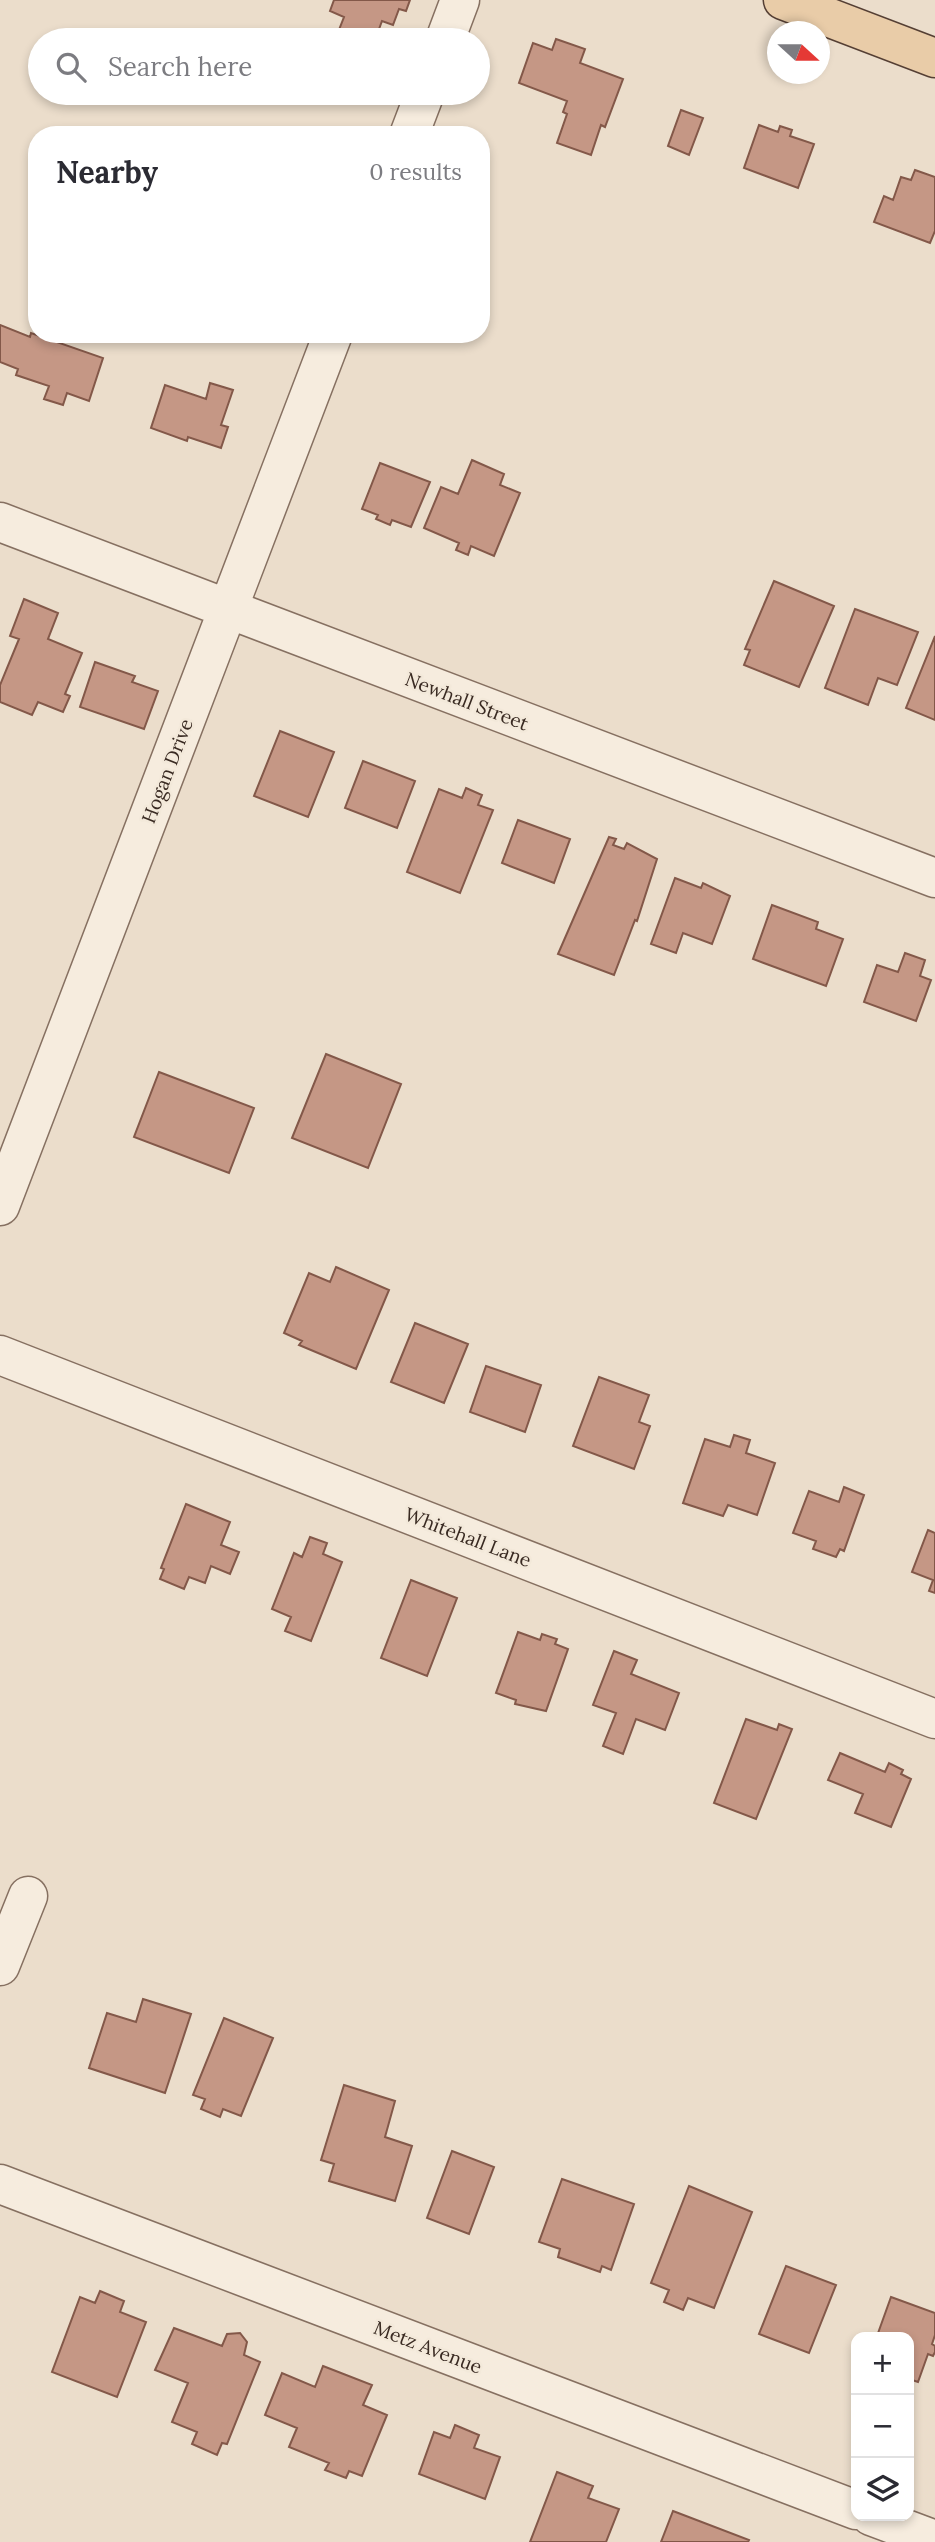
<!DOCTYPE html>
<meta charset="utf-8">
<style>
:root{--surface:#fff;--page:#f2f2f3;--text:#2b2b33;--muted:#7c7c81;--line:#e1e1e2}
body{margin:0;font-family:Lora,serif;background:var(--page);color:var(--text)}
.controls{position:absolute;right:21px;bottom:21px;display:grid;overflow:hidden;border-radius:14px;box-shadow:0 4px 10px #0003}
.controls button{width:63px;height:63px;display:grid;place-items:center;padding:0;border:0;border-bottom:2px solid var(--line);background:var(--surface);color:var(--text);font:35px sans-serif}
.compass{position:absolute;left:767px;top:21px;width:63px;height:63px;border-radius:50%;background:var(--surface);box-shadow:0 4px 10px #0003;rotate:111deg}
.list{margin:0;padding:0;list-style:none}
h2{display:flex;justify-content:space-between;align-items:center;height:91px;margin:0;padding:0 28px;font-size:30px}
h2 small{font-size:23px;font-weight:400;color:var(--muted)}
.icon{flex:none;width:38px;height:38px;fill:none;stroke:currentColor;stroke-width:2;stroke-linecap:round;stroke-linejoin:round}
.map{position:relative;flex:none;width:935px;height:2542px;overflow:hidden}
.search{position:absolute;background:var(--surface);box-shadow:0 4px 10px #0003;left:28px;top:28px;width:462px;height:77px;display:flex;align-items:center;gap:18px;box-sizing:border-box;padding:0 24px;border-radius:38px;color:var(--muted);font-size:26px}
.panel{position:absolute;background:var(--surface);box-shadow:0 4px 10px #0003;left:28px;top:126px;width:462px;height:217px;border-radius:28px}
.map>svg:first-child{display:block}
</style>
<div class="map">
<svg width="935" height="2542" viewBox="0 0 935 2542">
<rect width="100%" height="100%" fill="#ebddcb"/>
<path fill="#c59785" stroke="#835849" stroke-width="2" d="M334 0H410L406 11 399 9 393 25 382 21 375 40H335L344 17 330 11Z
M556 39 585 49 580 63 623 79 605 127 601 125 591 155 557 143 567 114 563 112 567 101 519 83 533 43 552 50Z
M681 110 703 118 689 155 668 146Z
M759 125 778 132 780 126 792 130 790 136 814 144 798 188 744 168Z
M915 170 935 177V231L930 243 874 222 884 196 893 200 901 177 911 180Z
M0 325 30 337 31 333 103 358 89 401 67 393 63 405 44 399 49 386 16 375 18 369 0 362Z
M210 383 233 390 221 425 228 427 221 448 188 437 187 441 151 428 165 385 206 399Z
M472 460 504 474 500 485 520 493 494 556 471 546 468 555 456 550 459 543 424 528 441 487 458 494Z
M380 463 430 482 411 527 392 520 390 525 376 519 378 515 362 509Z
M774 581 834 606 799 687 744 665 750 650 745 649Z
M24 599 58 613 48 639 82 653 65 694 70 696 63 712 38 702 32 715 0 702V685L19 639 10 636Z
M855 609 918 632 897 685 878 678 868 705 825 688Z
M935 636V720L906 708Z
M95 662 135 676 132 682 158 691 144 729 80 707Z
M280 731 334 752 308 817 254 796Z
M363 761 415 781 397 828 345 808Z
M466 788 482 795 478 805 493 810 460 893 407 872 439 789 462 798Z
M518 820 570 839 554 883 502 863Z
M609 837 616 839 613 845 624 849 627 843 657 859 637 921 635 920 614 975 558 954Z
M675 878 701 888 703 883 730 896 712 944 683 933 676 953 651 944Z
M772 905 818 922 816 929 843 939 826 986 753 959Z
M905 953 925 960 920 976 931 980 916 1021 864 1002 877 965 898 972Z
M326 1054 401 1084 368 1168 292 1138Z
M159 1072 254 1108 229 1173 134 1137Z
M336 1267 389 1290 356 1369 299 1345 302 1341 284 1333 309 1273 330 1282Z
M415 1323 468 1344 444 1403 391 1382Z
M486 1366 541 1385 525 1432 470 1412Z
M599 1377 649 1395 639 1422 650 1426 634 1469 573 1446Z
M734 1435 750 1440 746 1453 775 1463 757 1515 728 1505 723 1516 683 1503 705 1439 730 1447Z
M844 1487 864 1495 844 1551 840 1549 836 1557 813 1549 816 1541 793 1533 809 1491 839 1502Z
M186 1504 230 1522 221 1545 239 1552 230 1574 211 1566 205 1583 189 1577 184 1589 160 1579 164 1569 161 1568Z
M928 1530 935 1533V1593L929 1591 933 1580 912 1572Z
M310 1537 327 1543 323 1554 342 1562 311 1641 285 1631 291 1617 272 1609 294 1553 302 1557Z
M411 1580 457 1598 427 1676 381 1658Z
M518 1632 540 1640 542 1634 557 1639 555 1644 568 1649 546 1711 515 1704 516 1700 496 1693Z
M614 1651 637 1660 631 1674 679 1693 665 1730 636 1719 623 1754 603 1746 616 1713 593 1705Z
M746 1719 777 1730 779 1724 792 1729 756 1819 714 1803Z
M840 1753 885 1772 889 1763 903 1770 901 1774 911 1779 891 1827 855 1813 863 1794 828 1780Z
M143 1999 191 2014 165 2093 89 2068 107 2013 136 2022Z
M224 2018 273 2038 241 2116 223 2109 220 2117 201 2109 205 2099 193 2095Z
M344 2085 395 2101 385 2137 412 2146 395 2201 329 2181 334 2164 321 2160Z
M452 2151 494 2167 469 2234 427 2218Z
M562 2179 634 2204 611 2270 602 2266 600 2272 558 2257 560 2249 539 2242Z
M689 2186 752 2212 714 2308 688 2298 683 2310 664 2302 669 2290 651 2283Z
M786 2266 836 2285 809 2353 759 2334Z
M100 2291 124 2301 120 2312 146 2322 117 2397 52 2372 80 2297 95 2303Z
M891 2297 935 2313V2335L932 2344 935 2346V2352L933 2356 928 2354 918 2382 909 2379V2337L877 2336Z
M174 2328 222 2346 227 2334 240 2333 247 2342 244 2355 260 2362 227 2444 222 2443 217 2455 192 2444 197 2432 172 2422 188 2383 155 2370Z
M323 2366 372 2385 363 2405 387 2415 362 2476 349 2471 346 2478 325 2470 329 2463 289 2447 297 2428 265 2415 282 2373 315 2387Z
M455 2425 479 2435 474 2448 500 2457 485 2499 419 2474 434 2432 450 2438Z
M557 2472 593 2486 588 2498 619 2509 606 2542H530Z
M673 2511 749 2540 748 2542H661Z"/>
<g fill="none" stroke-linecap="round" stroke-linejoin="round">
<g stroke="#867061" stroke-width="41">
<path id="minor" d="M445 40 460 0
M409 135 425 93
M0 522 935 878
M0 1206 333 334
M0 1355 935 1719
M0 1966 28 1896
M0 2184 856 2510
M871 2516 935 2540"/>
</g>
<g stroke="#553f34" stroke-width="41">
<path id="major" d="M783 0 935 58"/>
</g>
<use href="#minor" stroke="#f6ecde" stroke-width="38"/>
<use href="#major" stroke="#e9cca8" stroke-width="38"/>
</g>
<g text-anchor="middle" stroke-width="5" stroke-linejoin="round" paint-order="stroke">
<g font-size="19" fill="#392a22" stroke="#f3e9da">
<text transform="translate(467 701) rotate(21)" y="7">Newhall Street</text>
<text transform="translate(167 771) rotate(-69)" y="7">Hogan Drive</text>
<text transform="translate(468 1537) rotate(21)" y="7">Whitehall Lane</text>
<text transform="translate(428 2347) rotate(21)" y="7">Metz Avenue</text>
</g>
</g>
</svg>
<div class="controls">
<button>+</button>
<button>−</button>
<button><svg class="icon" aria-label="layers" viewBox="0 0 24 24"><path d="M12 4l9 5-9 5-9-5zM3 14l9 5 9-5"/></svg></button>
</div>
<svg class="compass" viewBox="-18 -18 36 36"><path d="M0-13l5 13h-10z" fill="#e53935"/><path d="M0 13l5-13h-10z" fill="#7c7c81"/></svg>
<div class="search"><svg class="icon" aria-label="search" viewBox="0 0 24 24"><circle cx="10" cy="10" r="6"/><path d="M15 15l6 6"/></svg>Search here</div>
<section class="panel">
<h2>Nearby<small>0 results</small></h2>
<ul class="list">
</ul>
</section>
</div>
